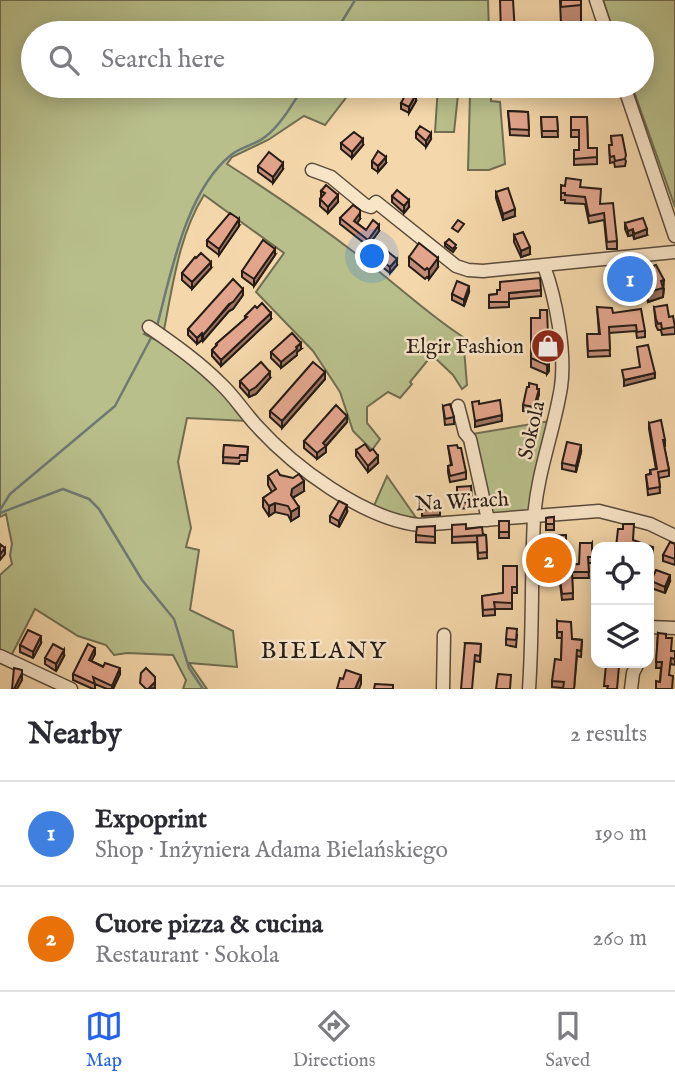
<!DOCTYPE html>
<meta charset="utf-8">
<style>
:root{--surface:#fff;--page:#f7f7f7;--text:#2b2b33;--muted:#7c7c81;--line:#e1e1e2;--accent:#2563eb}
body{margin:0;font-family:"IM FELL English",serif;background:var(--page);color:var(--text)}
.controls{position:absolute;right:21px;bottom:21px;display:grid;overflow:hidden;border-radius:14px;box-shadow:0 4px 18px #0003}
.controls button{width:63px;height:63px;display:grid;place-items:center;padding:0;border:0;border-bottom:2px solid var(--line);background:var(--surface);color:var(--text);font:35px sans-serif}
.you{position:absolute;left:373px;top:257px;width:24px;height:24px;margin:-18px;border:5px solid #fff;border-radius:50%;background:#1a73e8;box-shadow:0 0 0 10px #1a73e833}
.badge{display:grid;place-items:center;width:46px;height:46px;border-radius:50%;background:var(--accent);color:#fff;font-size:23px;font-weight:700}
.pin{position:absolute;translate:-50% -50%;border:4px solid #fff;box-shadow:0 2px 7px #0006}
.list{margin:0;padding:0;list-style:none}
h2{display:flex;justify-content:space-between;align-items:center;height:91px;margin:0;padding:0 28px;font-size:30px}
h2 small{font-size:23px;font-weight:400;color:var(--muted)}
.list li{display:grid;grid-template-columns:46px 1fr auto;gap:21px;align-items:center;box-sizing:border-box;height:105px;padding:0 28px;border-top:2px solid var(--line)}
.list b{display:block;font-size:26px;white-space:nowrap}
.list p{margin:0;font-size:23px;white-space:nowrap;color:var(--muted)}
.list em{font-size:23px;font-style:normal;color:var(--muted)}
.icon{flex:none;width:38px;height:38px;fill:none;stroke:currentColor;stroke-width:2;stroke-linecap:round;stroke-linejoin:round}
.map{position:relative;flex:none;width:675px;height:689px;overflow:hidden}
.search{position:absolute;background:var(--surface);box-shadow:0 4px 18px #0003;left:21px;right:21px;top:21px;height:77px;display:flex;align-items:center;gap:18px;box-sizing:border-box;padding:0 24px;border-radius:38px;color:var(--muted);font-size:26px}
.sheet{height:301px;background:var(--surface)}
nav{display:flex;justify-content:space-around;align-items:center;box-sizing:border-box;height:98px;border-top:2px solid var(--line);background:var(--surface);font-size:19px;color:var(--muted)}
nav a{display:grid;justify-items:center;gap:4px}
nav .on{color:var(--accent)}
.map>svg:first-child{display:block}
</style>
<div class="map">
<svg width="675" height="689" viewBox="0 0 675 689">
<rect width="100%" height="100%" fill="#f4d7aa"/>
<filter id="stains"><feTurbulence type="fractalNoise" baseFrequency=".00286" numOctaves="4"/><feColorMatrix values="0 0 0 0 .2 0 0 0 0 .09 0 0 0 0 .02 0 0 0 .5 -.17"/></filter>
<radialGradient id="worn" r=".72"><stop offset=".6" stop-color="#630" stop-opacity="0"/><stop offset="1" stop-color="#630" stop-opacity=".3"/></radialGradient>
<path fill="#b8bf8b" stroke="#706e50" stroke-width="2" d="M0 0H488L489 33H413L393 29 391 33H33V86H355L325 125 304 116 268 140 232 157 227 164C279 197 329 232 377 270 406 293 432 317 463 337L467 385 462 389 453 375 432 355 410 382 412 384 400 398 388 392 367 407V423L380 439 372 450 353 431 340 392 313 351 256 292 284 253 204 195C179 235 173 284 164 330L154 325 144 334 184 354 215 382 246 421 187 418 178 462 191 528 186 547 199 550 190 610 233 631 237 667 189 663 207 689H183L186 680 173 655 127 653 114 655 106 645 78 636 35 609 11 656 0 652V575L12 564 10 555 12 544 6 514 0 517Z
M603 0H675V207L632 86H642V33H614Z
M438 86H491V101L500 102 505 164 489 170H468L470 94 458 95 454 132H435Z
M550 421 530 512 496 515 489 510 472 434Z
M387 476 419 522 373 508Z"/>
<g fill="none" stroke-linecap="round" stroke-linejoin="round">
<path stroke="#6f7974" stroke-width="2.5" d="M335 33 355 0
M157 326C171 273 186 191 231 155 240 147 255 145 265 137 281 125 293 103 304 86
M0 510 10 494 115 406 152 336
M0 513 63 489 89 499 99 509 142 580 174 619 189 668 203 689"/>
<g stroke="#5a4b3b" stroke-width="15">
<path id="minor" d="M596 0 607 33
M624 86 675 236
M312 170 331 177 365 205 371 207 376 202 456 266 468 270 483 271 675 252
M149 327C175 345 199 362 221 384 234 396 244 412 256 425 293 466 363 519 419 525L599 511 650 524 675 536
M458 406 465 433 470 439 488 520
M649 627 675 628
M0 656 71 689
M443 689 444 635
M529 689C533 632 531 575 534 518 537 473 554 431 561 387 566 352 556 299 544 266
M631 689 633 673 638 663"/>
</g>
<use href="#minor" stroke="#f8e5c8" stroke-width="12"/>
</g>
<path fill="#c28e78" stroke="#271c16" stroke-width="2" d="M560 0H581V23L561 25Z
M503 86H517L518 97H504Z
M580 86H599V93H580Z
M416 101 409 113 401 109V103Z
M508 111 528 112 529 136 510 135Z
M541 117H557L558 137H542Z
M571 117H587L588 148H597V164L574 165V150H579V137H571Z
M416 132 431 139 426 147 416 138Z
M611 136 626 161 625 166 615 167 614 162 610 163 609 145H612Z
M341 143 363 145 352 158 341 149Z
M372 161 386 163 378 172 372 168Z
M258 166 283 169 273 183 258 172Z
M581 187 601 204 617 241V249H607L604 220 589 223 585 204 565 203V200H561V193Z
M321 191 338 202 328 213 320 206V199L321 197Z
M496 192 515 216 503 220 496 198Z
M392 196 409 207 404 213 392 202Z
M340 218 360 219 357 223 366 230 379 231 368 246 340 224Z
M625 223 647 235 634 239 633 235 628 236 625 229Z
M239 226 219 255 207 246V240Z
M514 235 530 254 521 257 514 242Z
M445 243 456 248 453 252 445 246Z
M275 255 254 286 242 277V271Z
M409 257 438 267 429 279 427 277 425 279 409 266Z
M380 259 397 265 390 273 380 265Z
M211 268 192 289 182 280V273Z
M641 270 664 289 663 297 648 302 641 279Z
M541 290V296L509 299V307L489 308V295Z
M469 292 464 306 452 300V294Z
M243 295 233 309 229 311 203 341 202 340 197 344 188 335V329Z
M597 307 613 313 645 331V337L637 338 636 331 609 333 610 356 588 357 587 334H599Z
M654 307 669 317 675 327V334L662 335 661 330H658L656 326Z
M245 316 271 319 221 366 212 356V350L216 346V344L245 319Z
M531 318H540L549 371 547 374 531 367Z
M301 349 297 352V355L281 368 271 358V352Z
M270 378 256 394 249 397 240 387V381Z
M325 379 282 428 270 417V411Z
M537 389 539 394 534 412 523 411V405Z
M443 406 454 417V424L445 425Z
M347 422 326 446V452L317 459 304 448V441Z
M649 423 665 440V446H664L669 470V476L659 478 660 493 648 495 646 475 650 474V470L656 469 649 429Z
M224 445 248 447 247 461H240L239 464 223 463Z
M448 446 458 448 466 472V479L450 482 448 472V466L451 465Z
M356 450 378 463 368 472 356 456Z
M581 452 576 472 562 469V463Z
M280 475 304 491 293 498 299 516 291 521 288 515 275 512 269 516 263 507V498L272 492 268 485V476Z
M471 486 472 508 452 509 451 496 457 495Z
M422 505 440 508V515L422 516Z
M347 512 339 527 330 522V516Z
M554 517V530H546V518Z
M499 521H509V538H499Z
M452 525 486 535 487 558 478 559 477 542 452 543Z
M435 526V543L416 542V535Z
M566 535V556H556V565H545V554H553V536Z
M592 543V563H588L589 578H572L573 599 562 600 558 566 579 564Z
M675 544V565L663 561V555Z
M517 566V593H512V609H495V615L483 616 482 596 503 593Z
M651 581H670L665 593 651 588Z
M557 621 572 639 582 640 581 657 577 656 574 689 552 687V681L561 660 562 638H557Z
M658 633 666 638 671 651H675V665L671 664 660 682 661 668H656Z
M517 635 516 647 506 645V639Z
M41 643 33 658 20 652V645Z
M465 643 481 644 480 662 475 661Z
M95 654 91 661 120 674 113 689H107L95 684V689H93L73 680V674Z
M64 656 56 671 45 664V658Z"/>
<path fill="#9e7462" stroke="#271c16" stroke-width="2" d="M416 94V101L409 113V107Z
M431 133V139L426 147V141Z
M363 139V145L352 158V152Z
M386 157V163L378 172V166Z
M283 163V169L273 183V177Z
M338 195V202L328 213V207Z
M409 200V207L404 213V206Z
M515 209V216L503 220V214Z
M360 213V219L354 227V221Z
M239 219V226L219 255V249Z
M379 225V231L368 246V240Z
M633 229V235L628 236V231Z
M647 229V235L634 239V234Z
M530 247V254L521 257V251Z
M275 249V255L254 286V279Z
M438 258V267L429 279V270Z
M397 259V265L390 273V267Z
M211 262V268L192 289V282Z
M664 280 663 297 648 302V292L661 281Z
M469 286V292L464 306V300Z
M243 289V295L233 309 229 311 203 341V335Z
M271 313V319L221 366V360Z
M202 333V340L197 344V338Z
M301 343V349L297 352V355L281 368V362Z
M549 362V371L547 374V365Z
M270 372V378L256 394 249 397V391Z
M325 372V379L282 428V421Z
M655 373V378L624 386V380Z
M539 389V394L534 412V407Z
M502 415V421L475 427V421Z
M347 416V422L325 447 326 446V452L317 459V453L323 443Z
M581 445V452L576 472V466Z
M378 456V463L368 472V466Z
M304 481V491L292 498 291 495 292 489Z
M275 503V512L269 516V506Z
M347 505V512L339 527V521Z
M299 507V516L291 521V512Z
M653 547V554L649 565V559Z
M5 548V554L0 560V554Z
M670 575V581L665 593V587Z
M41 636V643L33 658V652Z
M95 648V654L89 666V660Z
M64 650V656L56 671V664Z
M120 668V674L113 689H112V686Z
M22 673V680L17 689H14Z
M361 675V684L359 689H355Z
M155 682V688L148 689Z"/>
<path fill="#e2a58c" stroke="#271c16" stroke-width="2" d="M500 0H513L515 33H501Z
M561 0H581V5L561 7Z
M504 86H517L518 91H504Z
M580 86H599V87H580Z
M408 90 416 94 409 107 401 103Z
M508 111 528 112 529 130 510 129Z
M541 117H557L558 131H542Z
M571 117H587L588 148H597V157L574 159V150H579V130H571Z
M420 126 431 133 426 141 416 132Z
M354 132 363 139 352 152 341 143Z
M622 135 626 155 625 159 615 161 614 156 610 157 609 145H612L611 136Z
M378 151 386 157 378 166 372 161Z
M269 152 283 163 273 177 258 166Z
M566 178 581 180 580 187 601 189 600 204 613 203 617 241 607 242 604 213 589 216 585 197 565 195V193H561V185L565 186Z
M326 185 338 195 328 207 320 199 325 193 321 191Z
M508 188 515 209 503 214 496 192Z
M397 190 409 200 404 206 392 196Z
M353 205 360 210V213L354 221 366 230 373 220 379 225 368 240 340 218Z
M230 213 239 219 219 249 207 240Z
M643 218 647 229 634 234 633 229 628 231 625 223Z
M458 220 464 224 458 232 452 228Z
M523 232 530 247 521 251 514 235Z
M449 239 456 245 453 249 445 243Z
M263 240 275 249 254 279 242 271Z
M419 243 438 258 429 270 427 268 425 270 409 257Z
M387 251 397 259 390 267 380 259Z
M201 253 211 262 192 282 182 273 195 257 196 258Z
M656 265 664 280 661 281 663 288 648 292 641 270Z
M540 278 541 290 509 293V302H489V295L497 294V290H500V282Z
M233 279 243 289 233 302 229 304 203 335 202 333 197 338 188 329Z
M457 281 469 286 464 300 452 294Z
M262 303 271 313 221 360 212 350 217 345 216 344 247 317 245 316 255 306 257 308Z
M667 305 669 317 673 316 675 327 662 329 661 323 658 324 656 319 654 307Z
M597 307 612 308 613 313 641 309 645 331 637 332 636 325 609 327 610 350 588 351 587 334H600Z
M540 310H547L549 362 547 365 531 358V318H540Z
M292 333 301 343 296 347 297 349 281 362 271 352Z
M648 345 655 373 624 380 622 370 640 367 637 347Z
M261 362 270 372 256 387 249 391 240 381Z
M313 362 325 372 282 421 270 411Z
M529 383 537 385V389H539L534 407 523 405 527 387H529Z
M500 400 502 415 475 421 472 402 479 401V404Z
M450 404 454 417 445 419 443 406Z
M336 405 347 416 323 443 326 446 317 453 304 441Z
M661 420 665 440H663L669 470 658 472 660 487 648 489 646 475 651 474 650 470 657 469 649 423Z
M567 442 581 445 576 466 562 463Z
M365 444 370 451 373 449 378 456 368 466 356 450Z
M224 445 248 447 247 455H240L239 458 223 457Z
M457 445 458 448H461L466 472 450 476 448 466 452 465 448 446Z
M277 470 280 475 293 478 299 474 304 481 292 489 291 495 299 507 291 512 288 506 275 503 269 506 263 498 276 489 268 476Z
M471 486 472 502 452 503 451 496 457 495V487Z
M339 501 347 505 339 521 330 516Z
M437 503 440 508 422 510V505Z
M554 517V524H546V518Z
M499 521H509V532H499Z
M466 524V529L482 527 483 535 452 537V525Z
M623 524H634L633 540 653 547 649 559V547H616L618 529H623Z
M435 526V537L416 535 417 527Z
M486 535 487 552 478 553 477 536Z
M566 535V550H553V536Z
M670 542 675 544V559L663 555Z
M580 543H592V557H588L589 572H572L573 593 562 594 558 566 579 564Z
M0 544 5 548 0 554Z
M545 554H556V562L545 561Z
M503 566H517V587H512V603L494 602 495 609 483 610 482 596 503 593Z
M656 570 670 575 665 587 651 581Z
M557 621 571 622 572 639 582 640 581 651 577 650 574 689H563L564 682 552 681 555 659 561 660 562 632H557Z
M507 628 517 629 516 640 506 639Z
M28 630 41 636 33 652 20 645Z
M658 633 666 634V638H672L671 651H675V659L671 658 669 675 673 676 672 689H656V681L660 682 662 662H656Z
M465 643 481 644 480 656 475 655 472 689H461Z
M53 644 64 650 56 664 45 658Z
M88 644 95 648 89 660 103 667 105 663 120 668 112 686 93 677 95 684 73 674Z
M606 665 619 666 617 689H607L608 686H604Z
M14 668 22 670V673L14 689H12Z
M146 668 155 677V682L148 689H146L140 683 141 673Z
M346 670 361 675 355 689H337L340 678 343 679Z
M498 674 511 675 510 689H496Z
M375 684 393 685V689H374Z"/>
<defs>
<g id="shop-disc" transform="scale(1.75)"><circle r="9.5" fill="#8f2418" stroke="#f8e5c8"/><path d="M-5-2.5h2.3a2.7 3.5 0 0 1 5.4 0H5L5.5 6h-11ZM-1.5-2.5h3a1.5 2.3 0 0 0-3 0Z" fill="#fff"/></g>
</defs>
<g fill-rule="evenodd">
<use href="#shop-disc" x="548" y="346"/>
</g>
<g text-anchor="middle" stroke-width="5" stroke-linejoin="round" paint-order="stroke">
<g font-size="21" fill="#271c16" stroke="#f8e5c8" text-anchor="end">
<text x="524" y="353">Elgir Fashion</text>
</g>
<g font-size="21" fill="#271c16" stroke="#f8e5c8">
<text transform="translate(531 430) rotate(-77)" y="7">Sokola</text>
<text transform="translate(462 501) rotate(-3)" y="7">Na Wirach</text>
</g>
<g font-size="24" letter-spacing="2" fill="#271c16" stroke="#f8e5c8">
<text x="324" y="658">BIELANY</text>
</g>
</g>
<rect width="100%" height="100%" filter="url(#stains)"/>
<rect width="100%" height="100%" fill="url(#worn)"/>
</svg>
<div class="controls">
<button><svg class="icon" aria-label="locate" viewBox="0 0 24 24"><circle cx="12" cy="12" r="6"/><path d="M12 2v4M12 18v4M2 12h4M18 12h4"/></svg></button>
<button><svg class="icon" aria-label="layers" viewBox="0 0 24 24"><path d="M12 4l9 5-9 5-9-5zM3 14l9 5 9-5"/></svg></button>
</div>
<div class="you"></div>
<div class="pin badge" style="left:630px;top:279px;background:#3f7fe0">1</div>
<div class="pin badge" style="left:549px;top:560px;background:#e8710a">2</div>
<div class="search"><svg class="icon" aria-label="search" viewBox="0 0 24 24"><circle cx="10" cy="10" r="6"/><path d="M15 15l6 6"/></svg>Search here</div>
</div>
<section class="sheet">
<h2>Nearby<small>2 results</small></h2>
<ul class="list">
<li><span class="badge" style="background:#3f7fe0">1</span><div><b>Expoprint</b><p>Shop · Inżyniera Adama Bielańskiego</p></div><em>190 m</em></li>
<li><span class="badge" style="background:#e8710a">2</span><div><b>Cuore pizza &amp; cucina</b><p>Restaurant · Sokola</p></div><em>260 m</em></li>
</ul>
</section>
<nav>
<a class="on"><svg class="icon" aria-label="map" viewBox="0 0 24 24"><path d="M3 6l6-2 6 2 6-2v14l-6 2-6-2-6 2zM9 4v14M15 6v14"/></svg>Map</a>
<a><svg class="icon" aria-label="directions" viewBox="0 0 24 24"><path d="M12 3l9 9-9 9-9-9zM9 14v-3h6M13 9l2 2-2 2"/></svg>Directions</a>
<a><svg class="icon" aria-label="saved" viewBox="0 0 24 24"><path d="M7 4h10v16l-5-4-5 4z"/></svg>Saved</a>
</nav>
